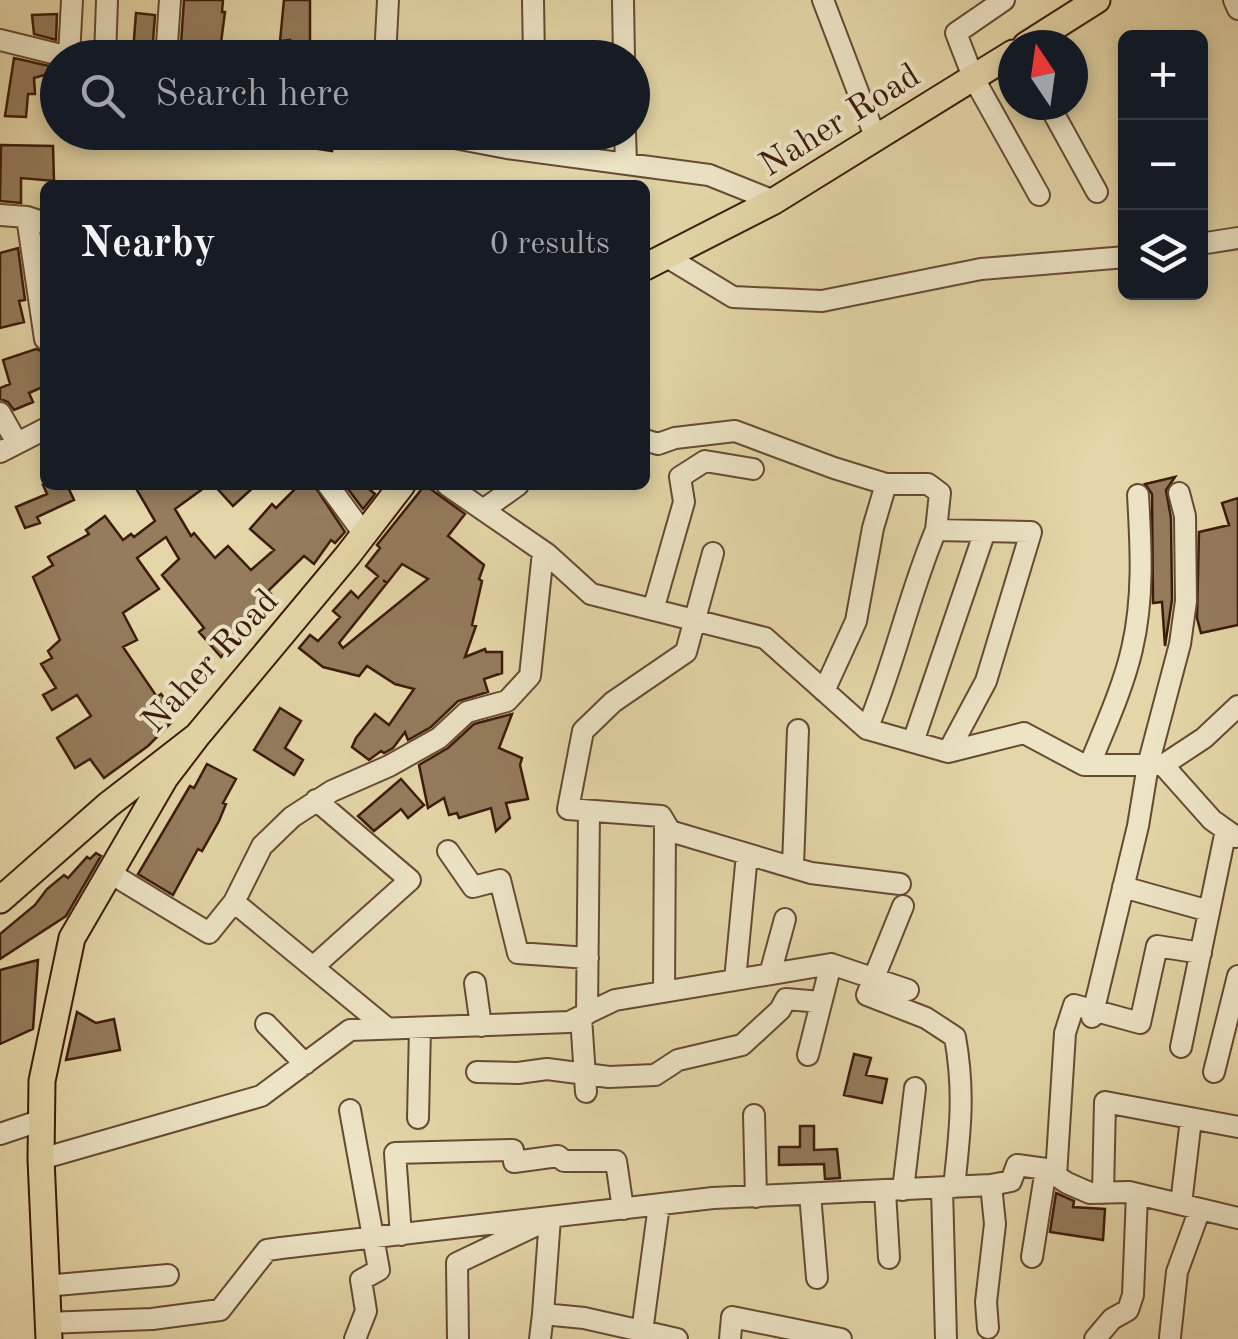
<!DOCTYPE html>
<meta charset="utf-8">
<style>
:root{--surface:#171b24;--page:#20242c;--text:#f1f3f6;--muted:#9ea1a6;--line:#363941}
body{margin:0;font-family:"Old Standard TT",serif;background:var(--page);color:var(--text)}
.controls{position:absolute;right:30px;top:30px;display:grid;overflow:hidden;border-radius:15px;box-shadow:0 5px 15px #0003}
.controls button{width:90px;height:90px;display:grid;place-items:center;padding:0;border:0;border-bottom:2px solid var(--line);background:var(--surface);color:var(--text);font:50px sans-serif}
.compass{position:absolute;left:998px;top:30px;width:90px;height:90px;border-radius:50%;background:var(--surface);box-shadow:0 5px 15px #0003;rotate:347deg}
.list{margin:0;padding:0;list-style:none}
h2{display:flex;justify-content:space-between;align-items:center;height:130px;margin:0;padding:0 40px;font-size:42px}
h2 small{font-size:32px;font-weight:400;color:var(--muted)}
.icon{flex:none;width:55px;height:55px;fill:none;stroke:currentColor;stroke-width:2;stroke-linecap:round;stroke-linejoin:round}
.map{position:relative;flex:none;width:1238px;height:1339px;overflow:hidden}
.search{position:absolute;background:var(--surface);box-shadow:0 5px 15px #0003;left:40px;top:40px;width:610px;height:110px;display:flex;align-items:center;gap:25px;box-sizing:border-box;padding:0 35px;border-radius:55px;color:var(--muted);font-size:38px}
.panel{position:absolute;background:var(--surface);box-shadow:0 5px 15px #0003;left:40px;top:180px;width:610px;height:310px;border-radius:15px}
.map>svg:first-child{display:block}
</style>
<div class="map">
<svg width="1238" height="1339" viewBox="0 0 1238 1339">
<rect width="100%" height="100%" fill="#e4d6a8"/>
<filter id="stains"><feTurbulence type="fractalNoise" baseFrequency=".002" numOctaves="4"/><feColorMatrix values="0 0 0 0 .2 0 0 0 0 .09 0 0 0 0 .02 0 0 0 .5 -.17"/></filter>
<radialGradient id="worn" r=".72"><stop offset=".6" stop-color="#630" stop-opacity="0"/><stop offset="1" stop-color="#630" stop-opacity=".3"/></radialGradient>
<path fill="#947c5d" stroke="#3d1b0b" stroke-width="2.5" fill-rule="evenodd" d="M184 0H223L222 12H225L219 58H180Z
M284 0H310V58H289L290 40 280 41Z
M136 13 155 15 152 54 133 52Z
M57 14 56 40 34 34 32 15Z
M14 58 58 68V71L34 78 35 94H28L26 117 5 116Z
M258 132H333L332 151 258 140Z
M1 145 53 146 54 181 21 178V203L0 201Z
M18 248 25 300 19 301 24 322 0 328V253Z
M36 349 45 352V386L29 393 33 402 14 410 8 402 0 399V388L10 384 3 360Z
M1175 477 1166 490 1171 518 1172 600 1165 646 1162 602 1153 603 1152 494 1145 484Z
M43 485H67L74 500 37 517 40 523 25 528 16 507 47 494Z
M134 485H208L175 509 191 536 194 533 215 558 228 546 251 570 274 550 250 529 272 504 276 508 299 485H314L345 532 335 543 331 540 314 564 304 556 268 591 271 594 260 605 263 609 233 639 237 643 221 657 199 632 204 628 162 575 179 559 166 537 137 558 159 589 123 613 137 640 123 647 157 697 161 694 176 713 169 718 172 722 148 746 104 778 90 759 75 768 57 738 91 716 77 695 52 710 43 695 56 688 41 664 52 658 48 651 60 640 33 577 53 565 48 557 89 534 86 530 105 516 123 540 131 534 134 537 155 521Z
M214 485H256L233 506Z
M345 485H364L375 494 363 509Z
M425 485 465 514 448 536 484 565 479 579 482 581 472 625 476 626 465 657 485 649 486 652H502V673L484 679 488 692 458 701 431 727 408 740 405 732 393 748 384 753 381 751 369 760 352 747 356 738 375 714 389 725 414 689 395 684 367 666 359 676 323 667 299 648 310 635 318 641 340 617 333 611 351 591 358 598 378 576 366 566 380 548 377 545ZM402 564 428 579 343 648 339 643 387 583 383 580 387 583Z
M1238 498V625L1201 633 1197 618 1199 532 1229 525 1222 503Z
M280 708 301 721 285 748 303 760 294 775 254 750Z
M512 714 499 748 522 758 520 765 528 799 506 803 510 818 496 831 491 808 459 818 457 813 449 815 444 798 428 808 419 765 448 748 474 724Z
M207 764 236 779 223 803 226 804 219 821 202 851 198 849 173 895 138 874 190 786 194 788Z
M401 779 424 805 408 818 401 809 374 831 358 816Z
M96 853 101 856 66 916 0 959V934L35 905 47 889 64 875 68 878 87 857 90 859Z
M38 960 33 1029 0 1044V970Z
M77 1012 96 1023 114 1019 120 1050 66 1060Z
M854 1054 871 1058 866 1075 887 1079 882 1103 844 1095Z
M800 1126H814V1150L837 1149 840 1178 825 1179 824 1164 779 1165V1147H800Z
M1056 1193 1074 1201 1073 1207 1105 1209 1103 1240 1050 1232Z"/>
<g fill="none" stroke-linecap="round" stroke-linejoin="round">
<g stroke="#674a32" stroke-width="24">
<path id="minor" d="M533 0 534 58
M623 0 624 58
M823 0 876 139
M1004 0 956 33 973 77 1039 195
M1234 0 1238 9
M0 40 73 58
M69 56 72 0
M105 58 107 0
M166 58 170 0
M385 58 388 0
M1049 105 1097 192
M423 132 507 148 709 175 774 201
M625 132 626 163
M0 215 27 217 45 223
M27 217 45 339
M1200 244 1238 238
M667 257 733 297 822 301 981 269 1126 257
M0 413 17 443
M645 440 658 444 675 438 735 431 834 468 886 484H928L940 493 936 530 1031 532 986 681 948 752
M0 452 45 429
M328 485 364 534
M447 485 547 554 591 594 765 638 867 729 948 752 1024 733 1084 765H1163L1204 738 1238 706
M483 510 518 485
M713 553 686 652 613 702 583 731 568 809 661 816 670 831 811 873 900 884
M653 610 684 502 680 477 705 461 753 469
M824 691 856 621 873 528 886 484
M867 729C895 663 908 596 936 530
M913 742 985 531
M1090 764C1105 727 1123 688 1132 649 1144 598 1141 546 1138 495
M1163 765 1212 820 1236 837
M448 851 473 887 500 880 518 953 588 958
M793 866 798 730
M110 873 209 933 234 902 262 846 292 817 332 791 389 766 439 738 467 712 507 701 530 676 543 552
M1123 887 1209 911
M234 902 388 1029
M903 906 867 995 926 1018 955 1037C965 1092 960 1133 954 1187
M313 967 410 880 316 800
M770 974 785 919
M735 980 747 854
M475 983 481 1026
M664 992 665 823
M587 1014 589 811
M581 1017 586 1092
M1092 1017 1138 826 1148 765 1180 644 1186 601 1185 516 1179 493
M266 1024 305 1064
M1181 1047 1226 830
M808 1055 831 964
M477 1072 518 1073 547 1069 609 1077 655 1075 678 1060 742 1045 780 1010 786 999 821 1002
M1214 1072 1238 976
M350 1110 379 1270 361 1280 366 1311 355 1339
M754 1115 756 1197
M418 1118 420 1028
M0 1134 42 1120
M41 1159 261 1096 350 1030 569 1022 615 1000 831 964 908 990
M1056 1176 1065 1033 1074 1005 1140 1023 1157 946 1201 953
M942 1188 946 1339
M903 1190 915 1088
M885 1191 889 1258
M1103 1193 1105 1102 1238 1127
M810 1194 817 1278
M1181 1204 1191 1119
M550 1218 543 1314 584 1318 677 1339
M401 1235 395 1153 513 1150 514 1162 558 1156 564 1161H616L623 1209
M1032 1257 1046 1169
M45 1286 168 1275
M46 1323 152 1319 220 1310 267 1250 281 1248 713 1198 991 1185 1011 1181 1017 1165 1046 1169 1067 1183 1090 1193 1129 1192 1238 1218
M988 1328 986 1302 995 1224 991 1185
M642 1332 659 1205
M1170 1337 1177 1272 1200 1209
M458 1339 457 1263 539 1224
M540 1339 543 1314
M730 1339 732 1317 841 1339
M1095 1339 1112 1319 1128 1310 1133 1295 1137 1194"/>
</g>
<g stroke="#3d1b0b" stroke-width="29">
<path id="major" d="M1026 45 1097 0
M645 267 774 201 1013 53
M0 900 108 805 197 736 348 555 402 485
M49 1339 41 1159 42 1081 72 938 165 778 197 736"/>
</g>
<use href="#minor" stroke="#ede4c6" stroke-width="20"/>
<use href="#major" stroke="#e4d6a8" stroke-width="25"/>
</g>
<g text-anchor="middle" stroke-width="8" stroke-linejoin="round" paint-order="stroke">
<g font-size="35" fill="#3d1b0b" stroke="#ede4c6">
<text transform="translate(839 119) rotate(-32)" y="12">Naher Road</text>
<text transform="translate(209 660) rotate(-47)" y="12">Naher Road</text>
</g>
</g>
<rect width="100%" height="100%" filter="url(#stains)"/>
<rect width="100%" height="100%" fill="url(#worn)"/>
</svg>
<div class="controls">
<button>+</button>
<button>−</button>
<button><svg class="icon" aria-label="layers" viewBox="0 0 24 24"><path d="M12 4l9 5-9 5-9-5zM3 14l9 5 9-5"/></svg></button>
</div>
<svg class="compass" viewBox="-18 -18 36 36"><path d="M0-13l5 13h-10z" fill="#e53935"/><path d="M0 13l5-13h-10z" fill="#9ea1a6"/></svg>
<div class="search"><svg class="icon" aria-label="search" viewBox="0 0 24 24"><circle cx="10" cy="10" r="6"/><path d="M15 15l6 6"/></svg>Search here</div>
<section class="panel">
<h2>Nearby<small>0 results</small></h2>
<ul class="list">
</ul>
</section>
</div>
